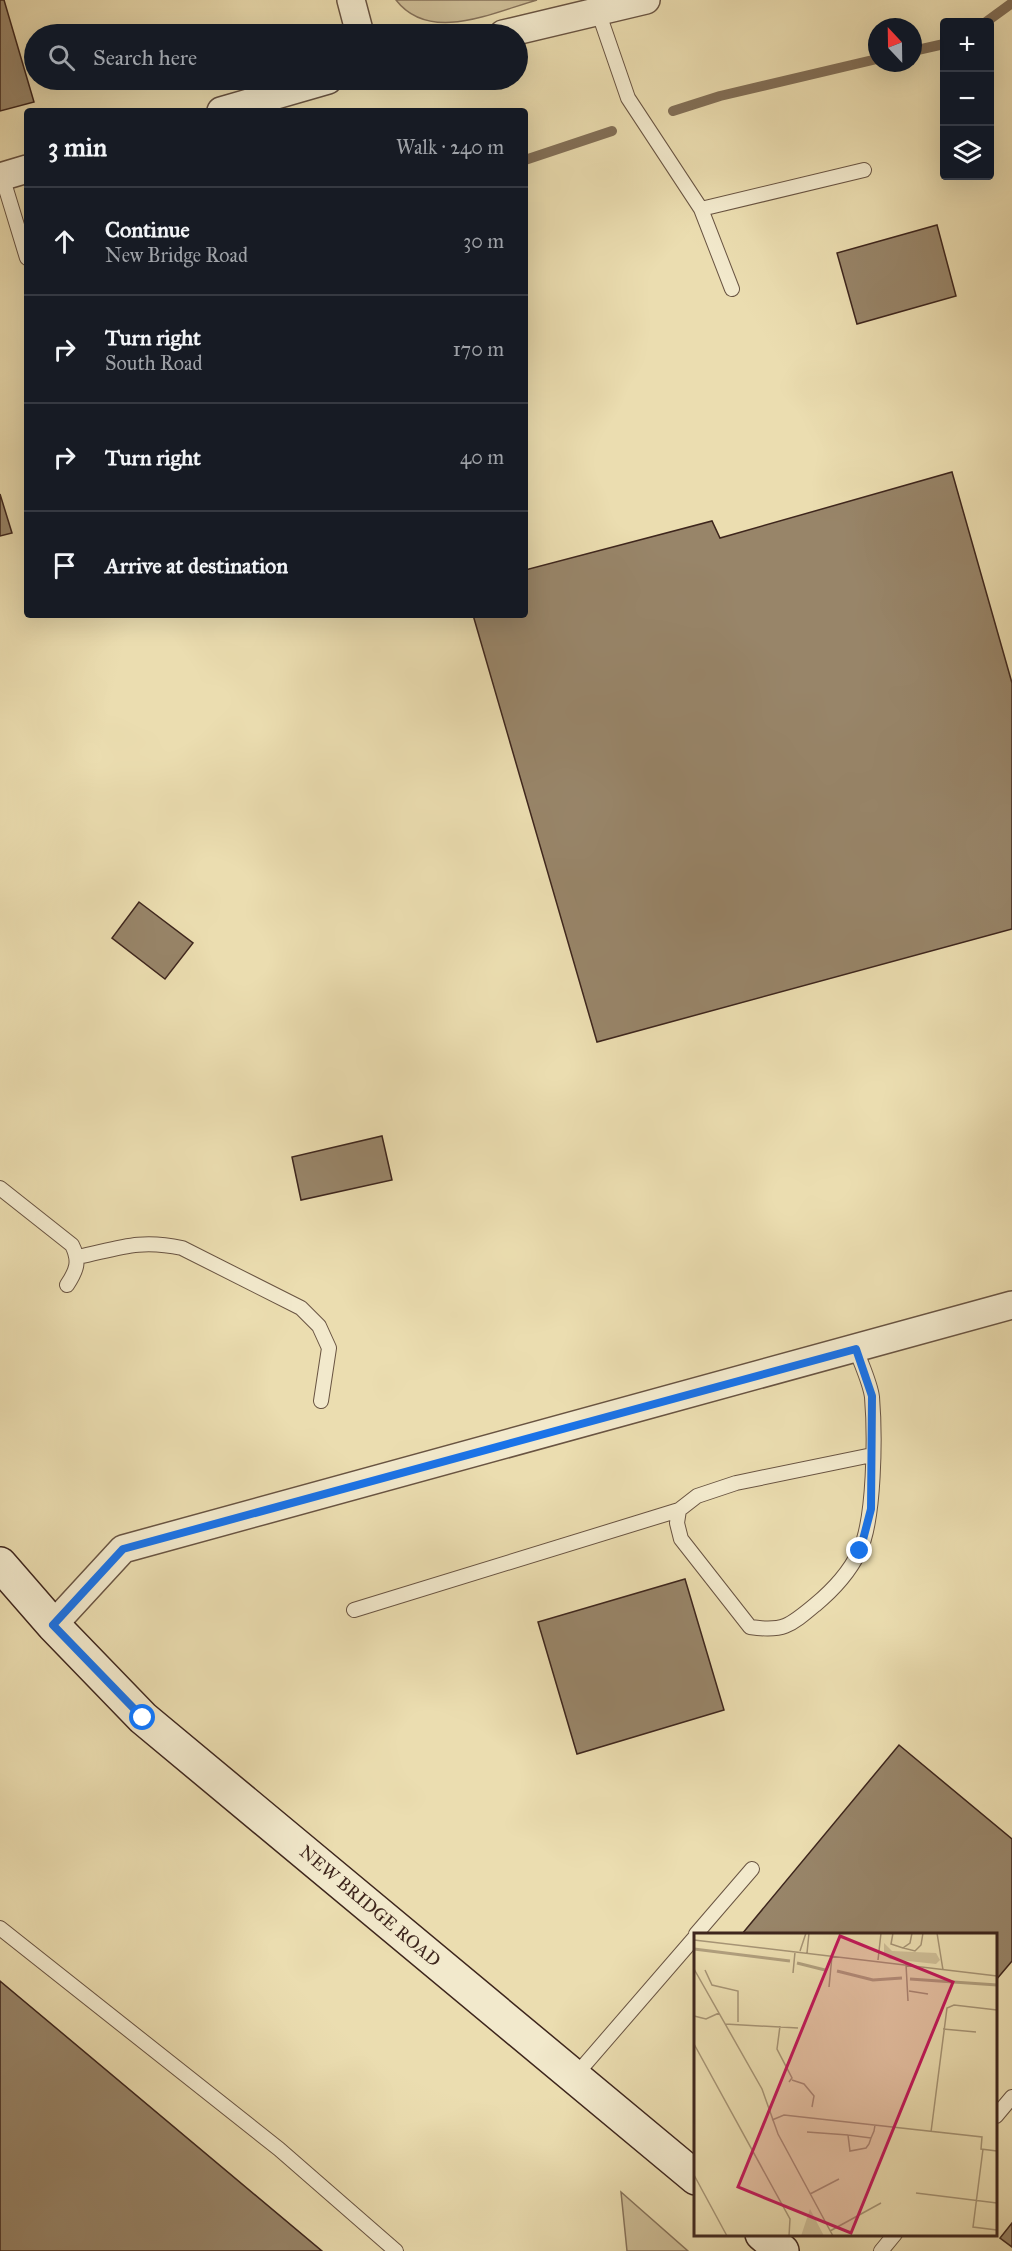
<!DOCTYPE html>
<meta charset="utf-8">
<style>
:root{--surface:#171b24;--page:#20242c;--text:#f1f3f6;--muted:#9ea1a6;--line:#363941}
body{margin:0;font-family:"IM FELL Great Primer",serif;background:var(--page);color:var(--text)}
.controls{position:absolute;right:18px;top:18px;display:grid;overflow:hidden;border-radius:6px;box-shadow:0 6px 24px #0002}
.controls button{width:54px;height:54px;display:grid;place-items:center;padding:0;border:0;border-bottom:2px solid var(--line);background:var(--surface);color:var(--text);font:30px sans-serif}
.compass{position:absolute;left:868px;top:18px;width:54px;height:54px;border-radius:50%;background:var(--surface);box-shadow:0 6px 24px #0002;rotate:338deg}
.stop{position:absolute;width:18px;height:18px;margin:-14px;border:4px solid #1a73e8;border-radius:50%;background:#fff}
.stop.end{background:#1a73e8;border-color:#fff;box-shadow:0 2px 6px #0008}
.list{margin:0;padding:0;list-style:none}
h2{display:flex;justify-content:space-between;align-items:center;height:78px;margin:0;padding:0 24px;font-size:26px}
h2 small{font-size:20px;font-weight:400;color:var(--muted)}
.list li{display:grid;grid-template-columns:39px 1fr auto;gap:18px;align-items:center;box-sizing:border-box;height:108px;padding:0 24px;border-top:2px solid var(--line)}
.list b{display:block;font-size:22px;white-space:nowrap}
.list p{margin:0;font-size:20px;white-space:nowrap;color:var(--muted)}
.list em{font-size:20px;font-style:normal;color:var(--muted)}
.icon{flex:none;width:33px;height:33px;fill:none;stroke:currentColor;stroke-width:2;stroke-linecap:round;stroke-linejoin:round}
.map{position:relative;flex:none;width:1012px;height:2251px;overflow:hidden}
.search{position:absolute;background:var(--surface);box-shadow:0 6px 24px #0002;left:24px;top:24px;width:504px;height:66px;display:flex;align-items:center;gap:15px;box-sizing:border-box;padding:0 21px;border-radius:33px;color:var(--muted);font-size:22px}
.panel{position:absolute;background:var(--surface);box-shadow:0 6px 24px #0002;left:24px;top:108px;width:504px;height:510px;border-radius:6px}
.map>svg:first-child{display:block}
</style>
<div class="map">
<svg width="1012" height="2251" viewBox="0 0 1012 2251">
<rect width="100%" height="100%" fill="#ebddb0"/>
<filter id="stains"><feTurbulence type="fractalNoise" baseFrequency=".00333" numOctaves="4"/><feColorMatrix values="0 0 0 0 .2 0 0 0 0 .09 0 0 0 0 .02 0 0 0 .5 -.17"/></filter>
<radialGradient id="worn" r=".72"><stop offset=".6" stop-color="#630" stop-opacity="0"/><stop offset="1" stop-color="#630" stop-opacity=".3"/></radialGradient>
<path fill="#cebe97" stroke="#86725a" stroke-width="1.5" d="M396 0H537C494 12 430 44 396 0Z
M621 2192 688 2251H627Z"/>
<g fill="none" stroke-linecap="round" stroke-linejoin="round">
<path stroke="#826f57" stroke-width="10" d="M986 22 1012 3
M913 51 944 44
M673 111 720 96 877 59
M525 160 612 131"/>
</g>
<path fill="#988569" stroke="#3e261d" stroke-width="1.5" d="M0 0H4L34 102 0 111Z
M937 225 956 296 857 324 837 253Z
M952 472 1012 683V929L597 1042 473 615H525V570L712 521 720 538Z
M0 494 12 533 0 536Z
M139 902 193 943 165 979 112 938Z
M382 1136 392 1180 301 1200 292 1157Z
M685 1579 724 1710 577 1754 538 1622Z
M899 1745 1012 1839V1961L996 1980V1934H742Z
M0 1981 322 2251H0Z
M1012 2223V2247L1000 2238Z"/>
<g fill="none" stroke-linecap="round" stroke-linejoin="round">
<g stroke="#695442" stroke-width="16">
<path id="lane" d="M598 11 628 98 701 209 732 289
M2 176 27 258
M701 209 864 170
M0 1188 72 1245C80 1261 77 1270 67 1285
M78 1257C120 1248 139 1239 182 1248L301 1308 319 1326 329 1348 321 1401
M856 1349C861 1364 870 1382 872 1397 875 1433 875 1521 859 1552 849 1573 833 1590 815 1605 790 1626 783 1632 750 1627L681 1539 677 1523 679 1510 697 1496 736 1483 872 1455
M354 1610 679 1510
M0 1928 279 2149 396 2251
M696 1934 752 1869
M574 2077 696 1936
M996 2116 1012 2097
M881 2251 895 2234"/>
</g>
<g stroke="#695442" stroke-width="30">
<path id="street" d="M351 0 360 34
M503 34 646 0
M221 111 328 80
M0 177 27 169
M53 1625 123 1549 1012 1305"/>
</g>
<g stroke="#3e261d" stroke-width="36">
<path id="secondary" d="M0 1564 53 1625 143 1718 696 2178
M762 2234 782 2251"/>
</g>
<use href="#lane" stroke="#f2e9cc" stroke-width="14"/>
<use href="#street" stroke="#f2e9cc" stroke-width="27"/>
<use href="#secondary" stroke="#f2e9cc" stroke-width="33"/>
</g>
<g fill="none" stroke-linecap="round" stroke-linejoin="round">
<path stroke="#1a73e8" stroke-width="8" d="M143 1718 53 1625 123 1549 856 1349 872 1396 871 1509 860 1551"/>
</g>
<g text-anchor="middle" stroke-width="6" stroke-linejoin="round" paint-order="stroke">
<g font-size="18" fill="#3e261d" stroke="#f2e9cc">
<text transform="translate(370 1906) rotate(40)" y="6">NEW BRIDGE ROAD</text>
</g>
</g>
<g transform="translate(694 1933)">
<rect width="303" height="303" fill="#ebddb0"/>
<path d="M190 10 198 18 242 20 246 27 242 31 196 26 190 22ZM116 276 130 303H107Z" fill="#cebe97"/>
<path fill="none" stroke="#b09f7e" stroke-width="3" d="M0 16 96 28M103 30 131 37M143 38 179 47 208 45M216 46 303 52"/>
<path fill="none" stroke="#a69475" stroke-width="1.5" d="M199 0 197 11 209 15M218 0 216 10 209 15 221 18 227 12 229 0M243 0 249 37M0 7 303 43M106 18 112 0M113 20 115 0M184 27 187 0M212 31 214 68M0 36 68 156 84 201 139 303M11 37 18 52 44 58V89M99 40 101 19M135 54 138 23M215 58 234 61M0 83 12 86 25 80M31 91 104 95M86 93 83 116 98 145 95 149M249 96 282 99M0 111 96 286 95 303M98 147 110 151 120 163 118 174M78 187 90 182 288 204 287 216 303 218M113 199 154 202M237 199 253 75 260 72 303 77M177 205 154 202 156 218 172 215 175 211 177 205 180 198 181 192M289 216 279 294 303 297M0 242 33 303M222 260 303 270M116 261 145 246M136 298 187 270"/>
<path fill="#c2185b" fill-opacity="0.15" stroke="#c2185b" stroke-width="3" d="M146 3 259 49 157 300 44 254Z"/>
<rect width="303" height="303" fill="none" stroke="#3e261d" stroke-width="3"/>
</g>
<rect width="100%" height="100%" filter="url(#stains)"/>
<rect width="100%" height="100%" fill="url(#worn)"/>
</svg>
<div class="controls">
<button>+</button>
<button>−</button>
<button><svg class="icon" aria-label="layers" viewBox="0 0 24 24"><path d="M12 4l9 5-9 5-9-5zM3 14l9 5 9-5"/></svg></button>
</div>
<svg class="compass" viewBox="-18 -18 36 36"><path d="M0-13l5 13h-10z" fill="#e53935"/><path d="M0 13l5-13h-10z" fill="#9ea1a6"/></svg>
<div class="stop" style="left:143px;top:1718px"></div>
<div class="stop end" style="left:860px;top:1551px"></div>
<div class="search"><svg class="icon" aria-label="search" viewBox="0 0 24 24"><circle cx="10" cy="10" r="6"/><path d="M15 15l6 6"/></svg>Search here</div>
<section class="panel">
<h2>3 min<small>Walk · 240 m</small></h2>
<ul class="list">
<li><svg class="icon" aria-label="ahead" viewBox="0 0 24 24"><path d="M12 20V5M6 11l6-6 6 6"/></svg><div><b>Continue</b><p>New Bridge Road</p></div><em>30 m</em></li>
<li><svg class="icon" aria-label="right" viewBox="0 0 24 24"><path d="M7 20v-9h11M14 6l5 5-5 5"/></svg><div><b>Turn right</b><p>South Road</p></div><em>170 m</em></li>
<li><svg class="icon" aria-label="right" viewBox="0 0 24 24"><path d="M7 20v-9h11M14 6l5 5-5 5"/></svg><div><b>Turn right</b></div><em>40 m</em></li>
<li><svg class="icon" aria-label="arrive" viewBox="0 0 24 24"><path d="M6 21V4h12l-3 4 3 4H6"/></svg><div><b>Arrive at destination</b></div></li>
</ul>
</section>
</div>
